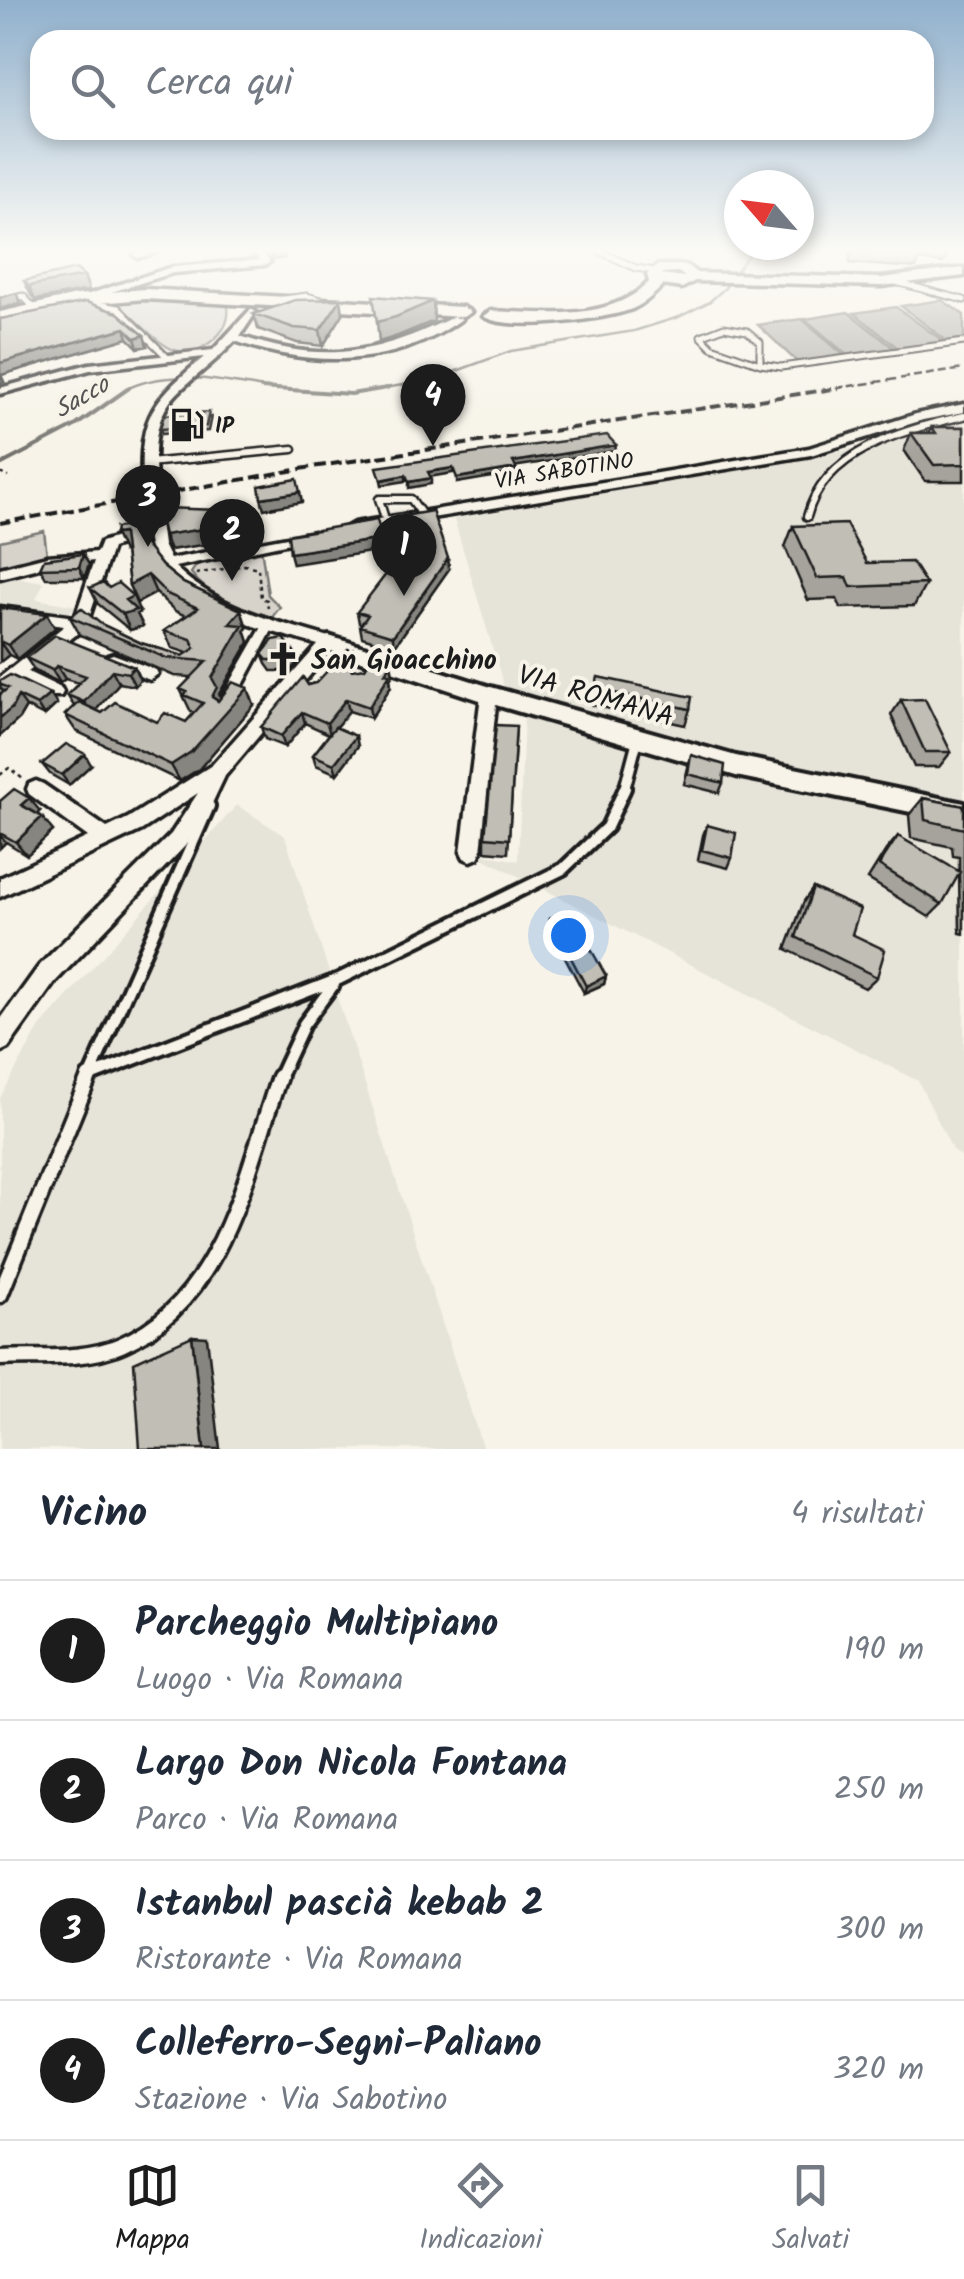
<!DOCTYPE html>
<html lang="it">
<meta charset="utf-8">
<style>
:root{--surface:#fff;--page:#f6f6f7;--text:#1f2937;--muted:#747a83;--line:#e0e1e3;--accent:#1c1c1c}
body{margin:0;font-family:Kalam,sans-serif;background:var(--page);color:var(--text)}
.compass{position:absolute;left:724px;top:170px;width:90px;height:90px;border-radius:50%;background:var(--surface);box-shadow:0 5px 15px #0003;rotate:298deg}
.you{position:absolute;left:568px;top:935px;width:35px;height:35px;margin:-25px;border:8px solid #fff;border-radius:50%;background:#1a73e8;box-shadow:0 0 0 15px #1a73e833}
.badge{display:grid;place-items:center;width:65px;height:65px;border-radius:50%;background:var(--accent);color:#fff;font-size:32px;font-weight:700}
.pin{position:absolute;translate:-50% -82px;filter:drop-shadow(0 2px 5px #0008)}
.pin::after{content:'';position:absolute;top:52px;width:35px;height:30px;background:inherit;clip-path:polygon(0 0,100% 0,50% 100%)}
.list{margin:0;padding:0;list-style:none}
h2{display:flex;justify-content:space-between;align-items:center;height:130px;margin:0;padding:0 40px;font-size:42px}
h2 small{font-size:32px;font-weight:400;color:var(--muted)}
.list li{display:grid;grid-template-columns:65px 1fr auto;gap:30px;align-items:center;box-sizing:border-box;height:140px;padding:0 40px;border-top:2px solid var(--line)}
.list b{display:block;font-size:38px;white-space:nowrap}
.list p{margin:0;font-size:32px;white-space:nowrap;color:var(--muted)}
.list em{font-size:32px;font-style:normal;color:var(--muted)}
.icon{flex:none;width:55px;height:55px;fill:none;stroke:currentColor;stroke-width:2;stroke-linecap:round;stroke-linejoin:round}
.map{position:relative;flex:none;width:964px;height:1449px;overflow:hidden}
.search{position:absolute;background:var(--surface);box-shadow:0 5px 15px #0003;left:30px;right:30px;top:30px;height:110px;display:flex;align-items:center;gap:25px;box-sizing:border-box;padding:0 35px;border-radius:30px;color:var(--muted);font-size:38px}
.sheet{height:690px;background:var(--surface)}
nav{display:flex;justify-content:space-around;align-items:center;box-sizing:border-box;height:140px;border-top:2px solid var(--line);background:var(--surface);font-size:28px;color:var(--muted)}
nav a{display:grid;justify-items:center;gap:5px}
nav .on{color:var(--accent)}
.map>svg:first-child{display:block}
</style>
<div class="map">
<svg width="964" height="1449" viewBox="0 0 964 1449">
<rect width="100%" height="100%" fill="#f7f3e8"/>
<filter id="ink" filterUnits="userSpaceOnUse"><feTurbulence type="fractalNoise" baseFrequency=".01" numOctaves="2"/><feDisplacementMap in="SourceGraphic" scale="20" xChannelSelector="R" yChannelSelector="G"/><feConvolveMatrix kernelMatrix="1 2 1 2 8 2 1 2 1" color-interpolation-filters="sRGB"/></filter>
<g filter="url(#ink)">
<path fill="#e6e3d9" d="M964 413V1158L953 1151 918 1081 471 852 518 861 524 717 505 690 454 519 858 448 913 425Z
M11 577 44 582 36 599 77 606 64 616 0 608V579Z
M237 805 285 836 483 1449H0V1098L39 1028Z"/>
<path fill="#d7d3cb" stroke="#7a7874" stroke-width="2.5" d="M163 298 223 302 228 307C230 321 223 332 212 341 167 378 145 312 103 300Z
M44 531 47 555 0 567V541Z
M261 547 268 595 280 607 272 617C240 606 212 601 191 573L201 558Z"/>
<path fill="#aca9a2" stroke="#72716c" stroke-width="2.5" d="M942 300 964 315V339L947 341 901 306Z
M896 307 946 343 898 348 854 313Z
M848 312 895 349 847 355 805 319Z
M802 319 846 357 797 362 758 325Z"/>
<g fill="none" stroke-linecap="round" stroke-linejoin="round">
<path stroke="#72716c" stroke-width="2.5" d="M125 390C170 366 229 383 277 390
M373 390 432 380 511 351 634 331 679 317 709 302 725 288 750 252"/>
<path stroke="#72716c" stroke-width="4" d="M261 388 351 394 387 388
M0 465 75 426 129 388"/>
<g stroke="#1c1c1c" stroke-width="9">
<path id="service-far4" d="M601 252 636 268 655 271
M892 281 964 300
M276 300 307 296 336 305
M0 301 23 296 34 308
M90 303 118 308 166 356
M724 327 747 331 760 342V364L712 347 701 336Z
M760 364 781 367 964 342"/>
</g>
<g stroke="#1c1c1c" stroke-width="11">
<path id="service-far3" d="M148 463 293 449
M807 517C823 451 905 429 964 416
M386 522 379 499H411L423 516"/>
</g>
<g stroke="#1c1c1c" stroke-width="16">
<path id="service-far2" d="M624 791 638 738"/>
</g>
<g stroke="#1c1c1c" stroke-width="18">
<path id="service-far1" d="M90 1076 339 979 563 869 607 827 625 788
M88 1080 209 806
M278 1080 304 1024 334 984"/>
</g>
<g stroke="#1c1c1c" stroke-width="21">
<path id="service" d="M0 1295 89 1077
M0 1358C39 1356 85 1361 121 1345 224 1301 246 1172 279 1077"/>
</g>
<g stroke="#1c1c1c" stroke-width="7">
<path id="pedestrian" d="M270 619 276 623 235 700H225L223 696 225 692 266 620Z"/>
</g>
<g stroke="#1c1c1c" stroke-width="7">
<path id="minor" d="M158 252 138 258 134 255 139 252Z
M253 252H262L270 262 265 265 173 273 79 302 71 300 172 267 259 260Z
M251 309 256 312 240 336C322 364 376 355 453 317L462 319C395 368 311 368 235 341 182 396 149 392 156 480L149 484 142 480C139 413 155 399 204 357L90 370 0 394V388L89 364 213 350Z
M964 404V412L923 420 811 455 354 531 347 527 354 523 809 448 916 414Z
M152 511 159 515 163 545 170 559 314 532V538L309 539 175 567C218 609 279 622 335 639L337 643 225 776 207 814 185 846 55 982 8 1048 0 1052V1020L39 966 171 834 198 793 142 830 0 897V878L88 837 29 794 27 789 29 784 36 781 43 784 107 828 128 818 212 765 318 645C262 628 179 612 152 553 146 542 147 527 145 515Z
M139 530 146 534 144 537 112 548 86 627 28 672 61 688 63 692 61 696H49L17 681 0 692V677L64 626 0 617V607L75 617 94 561 47 566 0 578V568L47 556 97 552 101 542Z
M113 654 156 670 158 674 150 680 107 664 105 660 107 656Z
M489 689 497 695 481 852 478 858 471 861 464 858 461 852 481 695Z"/>
</g>
<g stroke="#1c1c1c" stroke-width="8">
<path id="tertiary" d="M329 636 491 687 736 756 964 803V823L736 776 489 703 322 648 319 643 322 638Z"/>
</g>
<g stroke="#1c1c1c" stroke-width="7">
<path id="secondary" d="M964 268V276L881 286 695 281 688 277 695 273 881 278Z"/>
</g>
<g stroke="#1c1c1c" stroke-width="7">
<path id="primary" d="M658 265H686L702 277 682 288 663 285C654 295 645 303 632 309 605 320 507 332 483 316L491 311C543 313 610 322 649 282L647 274ZM678 272 685 277 661 274 662 273Z
M145 289 463 307 471 312 463 317 145 299 76 305 0 322V312L76 295Z"/>
</g>
<path stroke="#1c1c1c" stroke-width="2.5" stroke-dasharray="4 4" stroke-linecap="butt" d="M0 473 8 477
M196 574 245 565 258 568 261 598 267 600 268 608
M0 775 9 768 23 779"/>
<use href="#service-far4" stroke="#f7f3e8" stroke-width="5"/>
<use href="#service-far3" stroke="#f7f3e8" stroke-width="6"/>
<use href="#service-far2" stroke="#f7f3e8" stroke-width="9"/>
<use href="#service-far1" stroke="#f7f3e8" stroke-width="10"/>
<use href="#service" stroke="#f7f3e8" stroke-width="14"/>
<use href="#pedestrian" fill="#f7f3e8" fill-rule="evenodd"/>
<use href="#minor" fill="#f7f3e8" fill-rule="evenodd"/>
<use href="#tertiary" fill="#f7f3e8" fill-rule="evenodd"/>
<use href="#secondary" fill="#f7f3e8" fill-rule="evenodd"/>
<use href="#primary" fill="#f7f3e8" fill-rule="evenodd"/>
<path stroke="#1c1c1c" stroke-width="2.5" stroke-dasharray="9 4" stroke-linecap="butt" d="M823 390 964 369"/>
<path stroke="#1c1c1c" stroke-width="4" stroke-dasharray="11 5" stroke-linecap="butt" d="M0 523 312 467 839 388"/>
<g stroke="#1c1c1c" stroke-width="18" stroke-linecap="butt">
<path id="minor-bridge" d="M149 480 152 515"/>
</g>
<use href="#minor-bridge" stroke="#f7f3e8" stroke-width="12"/>
</g>
<path fill="#a5a39c" stroke="#1c1c1c" stroke-width="2.5" d="M850 252H948L943 263 919 260 916 268 850 263Z
M84 276 89 290 35 300 31 295 24 281Z
M118 313 147 346 138 348 128 338 1 375 4 382 0 383V319Z
M254 314H343L323 346 297 343 258 329Z
M211 417 208 431 162 434 160 429Z
M932 427H964V481H925L904 450 911 433H929Z
M404 516 448 558 449 569 394 647 362 637 360 626 362 623H359L357 612 416 560 405 527Z
M793 526 867 563 926 584 914 606 841 608 837 599 808 600 785 547Z
M116 528 148 549 162 566 183 583 241 610 247 628 245 630 249 642 219 694 221 698 254 705 199 769 180 781 76 731 65 715 74 706 67 695 79 683 65 679 60 683 35 671 26 658 134 667 140 680 135 686 119 683 96 710 102 713 157 722H186L194 713 191 712 180 689 192 677 174 676 80 635 70 617 101 624 141 643 183 656 188 653 172 648 164 631 186 616 175 611 156 593 137 603 129 585 125 551 123 552Z
M83 554 89 565 84 578H46L40 568Z
M90 588 140 612 137 614 143 626 130 630 98 604Z
M0 608 55 628 17 659 9 655 0 662Z
M353 651 355 663 351 669 393 675 390 679 391 686 371 718 349 711 335 728 358 746 337 774 316 765 313 755 329 734 305 723 285 747 265 739 261 727 308 685 316 683Z
M262 654 297 663 290 671H271L266 664Z
M0 681 50 694 57 704 44 716 26 707 19 719 0 736V695L4 692 0 687Z
M595 689 690 709 685 725 592 705Z
M901 700 951 752 939 767H914L891 715Z
M516 726 508 853 485 851V837Z
M691 755 723 783 719 793 684 784Z
M42 764 91 765 69 785 50 774Z
M923 798 964 806V934L960 933 959 873 942 904 929 917 868 879 886 850 898 836 959 872V857L953 856 952 847 911 838 909 815Z
M0 801 40 811 37 814 53 831 27 855 6 842 0 848Z
M707 825 732 858 728 868 698 860 703 835Z
M813 888 852 934 877 977 865 988 786 949 804 901Z
M550 918 606 976 604 984 584 993 549 927Z"/>
<path fill="#86857f" stroke="#1c1c1c" stroke-width="2.5" d="M271 252H284L285 258 273 260Z
M84 276 89 290 35 300 29 286Z
M16 293 21 303 0 309V298Z
M341 299 343 314 323 346 320 330Z
M433 301 434 321 398 336 379 342 377 322Z
M125 328 128 338 1 375 4 382 0 383V363Z
M144 335 147 346 138 348 135 338Z
M616 445 615 451 513 467V462Z
M453 468V473L429 477 428 472Z
M516 468V473L457 483V478Z
M406 475V481L382 485 381 480Z
M431 478V484L409 488V482Z
M300 492 302 502 264 509 261 498Z
M218 510 223 526 221 542 170 550 164 535Z
M123 533 130 550 123 552 115 534Z
M382 539 384 550 293 564 290 553Z
M83 554 89 565 84 578 79 567Z
M448 558 449 569 394 647 393 636Z
M148 575 156 593 137 603 129 585Z
M133 596 140 612 137 614 143 626 130 630 123 614 125 600Z
M241 610 247 628 245 630 249 642 219 694 223 704 212 697V678L229 624Z
M47 614 55 628 17 659 8 645Z
M0 642 9 655 0 662Z
M353 651 355 663 349 673 346 661Z
M294 652 297 663 290 671 287 660Z
M391 663 393 675 390 679 391 686 371 718 369 707Z
M57 666 65 679 60 683 52 670Z
M134 667 140 680 135 686 128 673Z
M112 670 119 683 92 715 84 702Z
M248 688 254 705 199 769 180 781 171 765Z
M50 694 57 704 44 716 37 705Z
M18 696 26 707 19 719 0 736V718Z
M346 699 349 711 330 734 327 723Z
M302 712 305 723 285 747 281 736Z
M356 736 358 746 337 774 334 764Z
M85 754 91 765 69 785 62 775Z
M29 798 40 811 32 819 21 805Z
M42 817 53 831 27 855 16 842Z
M0 835 6 842 0 848Z
M606 976 604 984 584 993 586 986Z
M192 1336 207 1337 220 1449H204Z"/>
<path fill="#c0beb5" stroke="#1c1c1c" stroke-width="2.5" d="M76 269 84 276 29 286 24 281Z
M373 296 433 301 396 317 377 322Z
M341 299 320 330 294 328 254 314 295 300Z
M86 302 118 313 144 335 135 338 125 328 0 363V319Z
M209 412 206 426 160 429 164 415Z
M932 427H964V464L934 465 911 433H936Z
M607 435 616 445 513 462 516 468 457 478 453 468 428 472 431 478 409 482 406 475 381 480 377 467Z
M297 479 300 492 261 498 259 486Z
M164 508 218 510 216 527 164 535 159 515 164 514Z
M432 511 448 558 393 636 360 626 368 615 357 612 400 556 418 561 412 541 417 534 410 535 404 516Z
M377 520 382 539 290 553 288 535Z
M138 524 143 537H139L162 566 183 583 241 610 229 624 243 625 212 678 217 687 212 697 218 701 233 682 248 688 191 752 171 765 65 715 79 702 102 713 115 702 157 722 165 713 186 722 203 703 184 695 187 692 180 689 207 661 166 658 70 617 81 608 101 624 141 643 183 656 195 648 191 639 164 631 198 608 167 594 148 575 129 585 123 533 115 534 116 528Z
M846 524 867 563 912 562 926 584 851 587 847 577 817 578 793 526Z
M83 554 79 567 40 568 44 559Z
M103 582 109 588 118 583 133 596 125 600 136 610 123 614 90 588Z
M0 608 47 614 8 645 0 641Z
M55 635 134 667 128 673 112 670 84 702 67 695 86 676 57 666 52 670 26 658Z
M284 638 294 652 287 660H267L262 654 273 640Z
M348 649 353 651 346 661 352 670 365 668 372 657 391 663 385 673 390 674 369 707 346 699 327 723 302 712 281 736 261 727 303 677 308 685 316 683Z
M10 675 50 694 37 705 18 696 12 708 0 718V695L8 688 0 684V681Z
M598 677 692 697 690 709 595 689Z
M925 699 951 752H925L901 700Z
M496 725 516 726 509 839 485 837Z
M335 727 356 736 334 764 313 755Z
M66 744 85 754 62 775 42 764Z
M691 755 725 765 723 783 688 774Z
M14 789 29 798 21 805 42 817 16 842 0 833V801Z
M923 798 964 806V829L925 820Z
M707 825 736 833 732 858 702 850Z
M898 836 960 872 942 904 879 865Z
M813 888 860 909 852 934 885 950 877 977 796 937Z
M569 910 606 976 586 986 550 918Z
M192 1336 204 1449H140L134 1362Z"/>
</g>
<linearGradient id="sky" x2="0" y2="1"><stop stop-color="#90b0cc"/><stop offset="0.55" stop-color="#fbfaf5"/><stop offset="1" stop-color="#fbfaf5" stop-opacity="0"/></linearGradient>
<rect width="964" height="455" fill="url(#sky)"/>
<defs>
<g id="fuel-bare" transform="scale(2.7)"><path d="M-5.5-6h7V0h2V4h1.3V-2.5L3-4.5l.8-.8L6-3V5H2.5V1h-1V6h-7ZM-4.2-4.7v3.2H.2V-4.7Z" fill="#1c1c1c" stroke="#f7f3e8" stroke-width="2.5" paint-order="stroke"/></g>
<g id="church-bare" transform="scale(2.7)"><path d="M-1.2-6h2.4v3.5h3.3v2.4h-3.3V6h-2.4V-.1h-3.3v-2.4h3.3Z" fill="#1c1c1c" stroke="#f7f3e8" stroke-width="2.5" paint-order="stroke"/></g>
</defs>
<g fill-rule="evenodd">
<use href="#fuel-bare" x="187" y="425"/>
<use href="#church-bare" x="283" y="659"/>
</g>
<g text-anchor="middle" stroke-width="8" stroke-linejoin="round" paint-order="stroke">
<g font-size="22" font-weight="bold" fill="#1c1c1c" stroke="#f7f3e8" text-anchor="start">
<text x="215" y="433">IP</text>
</g>
<g font-size="22" fill="#1c1c1c" stroke="#f7f3e8">
<text transform="translate(564 470) rotate(-9)" y="8">VIA SABOTINO</text>
</g>
<g font-size="25" font-style="italic" fill="#565452" stroke="#f7f3e8">
<text transform="translate(81 396) rotate(-30)" y="9">Sacco</text>
</g>
<g font-size="28" font-weight="bold" fill="#1c1c1c" stroke="#f7f3e8" text-anchor="start">
<text x="311" y="669">San Gioacchino</text>
</g>
<g font-size="28" fill="#1c1c1c" stroke="#f7f3e8">
<text transform="translate(596 695) rotate(16)" y="10">VIA ROMANA</text>
</g>
</g>
</svg>
<svg class="compass" viewBox="-18 -18 36 36"><path d="M0-13l5 13h-10z" fill="#e53935"/><path d="M0 13l5-13h-10z" fill="#747a83"/></svg>
<div class="you"></div>
<div class="pin badge" style="left:404px;top:596px">1</div>
<div class="pin badge" style="left:232px;top:581px">2</div>
<div class="pin badge" style="left:148px;top:547px">3</div>
<div class="pin badge" style="left:433px;top:446px">4</div>
<div class="search"><svg class="icon" aria-label="search" viewBox="0 0 24 24"><circle cx="10" cy="10" r="6"/><path d="M15 15l6 6"/></svg>Cerca qui</div>
</div>
<section class="sheet">
<h2>Vicino<small>4 risultati</small></h2>
<ul class="list">
<li><span class="badge">1</span><div><b>Parcheggio Multipiano</b><p>Luogo · Via Romana</p></div><em>190 m</em></li>
<li><span class="badge">2</span><div><b>Largo Don Nicola Fontana</b><p>Parco · Via Romana</p></div><em>250 m</em></li>
<li><span class="badge">3</span><div><b>Istanbul pascià kebab 2</b><p>Ristorante · Via Romana</p></div><em>300 m</em></li>
<li><span class="badge">4</span><div><b>Colleferro-Segni-Paliano</b><p>Stazione · Via Sabotino</p></div><em>320 m</em></li>
</ul>
</section>
<nav>
<a class="on"><svg class="icon" aria-label="map" viewBox="0 0 24 24"><path d="M3 6l6-2 6 2 6-2v14l-6 2-6-2-6 2zM9 4v14M15 6v14"/></svg>Mappa</a>
<a><svg class="icon" aria-label="directions" viewBox="0 0 24 24"><path d="M12 3l9 9-9 9-9-9zM9 14v-3h6M13 9l2 2-2 2"/></svg>Indicazioni</a>
<a><svg class="icon" aria-label="saved" viewBox="0 0 24 24"><path d="M7 4h10v16l-5-4-5 4z"/></svg>Salvati</a>
</nav>
